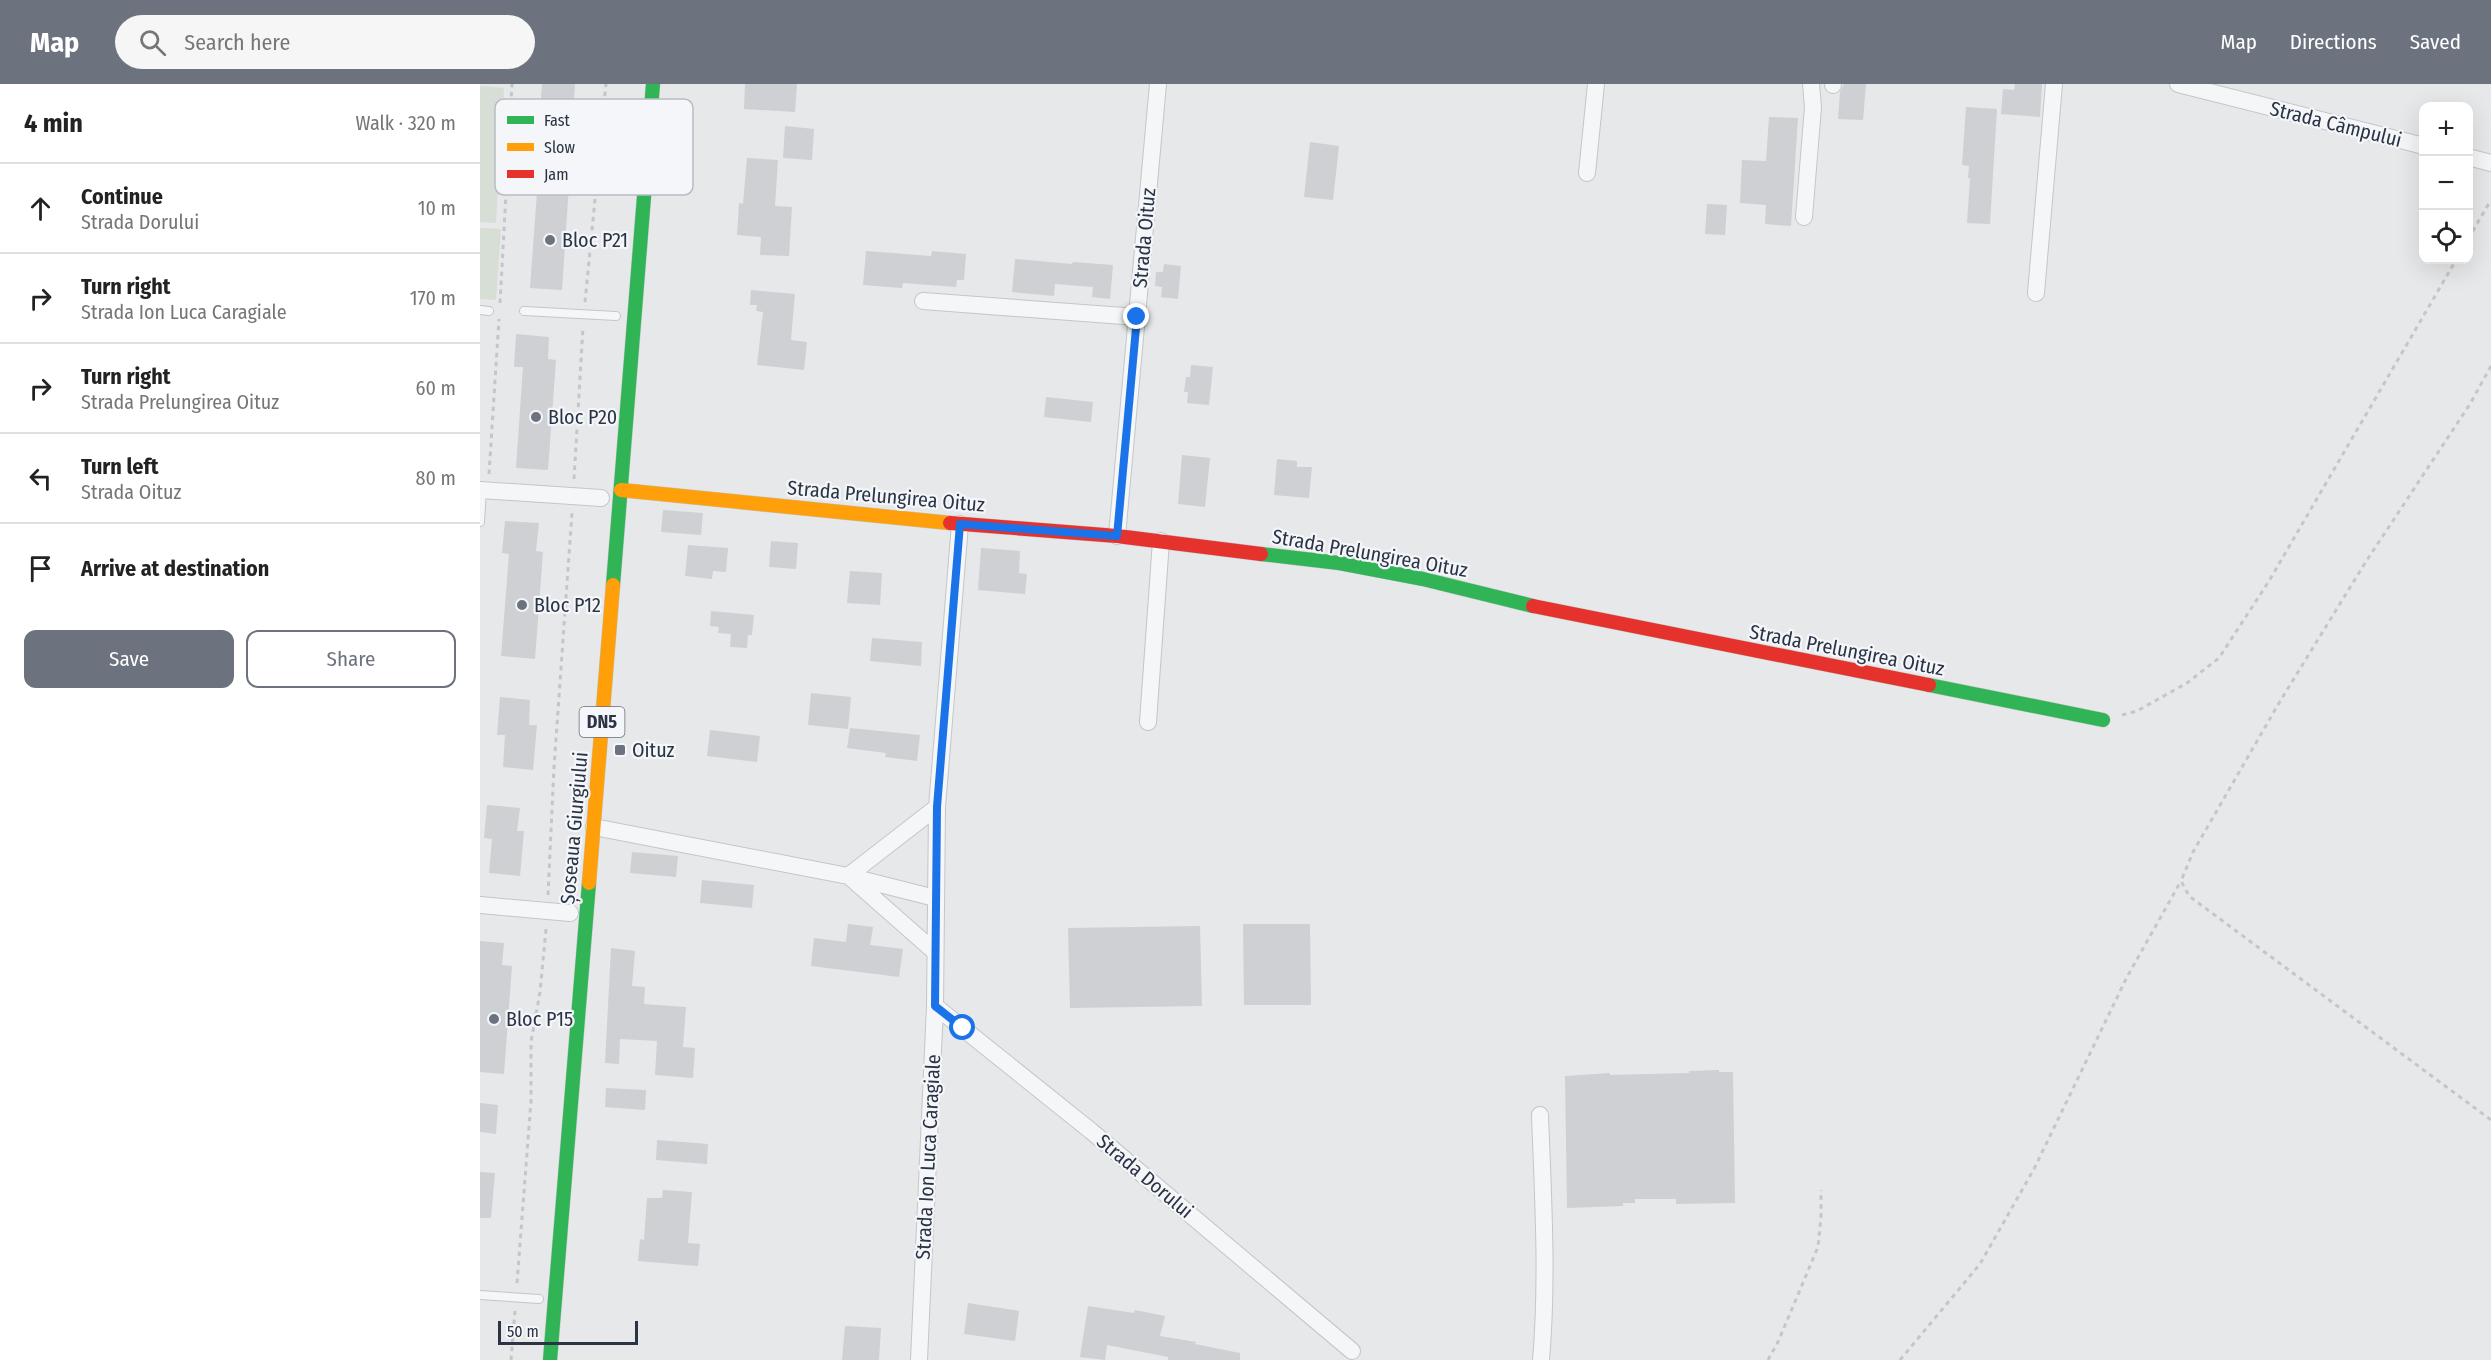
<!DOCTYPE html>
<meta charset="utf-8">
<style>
:root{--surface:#fff;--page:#f6f6f6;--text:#222;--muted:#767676;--line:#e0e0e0;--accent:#6c737f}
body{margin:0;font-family:"Fira Sans Condensed",sans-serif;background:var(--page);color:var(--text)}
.controls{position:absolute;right:18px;top:18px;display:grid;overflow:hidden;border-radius:12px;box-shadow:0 6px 24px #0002}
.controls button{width:54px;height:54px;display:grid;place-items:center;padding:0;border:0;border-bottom:2px solid var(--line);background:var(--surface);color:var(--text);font:30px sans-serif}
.scale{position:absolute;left:18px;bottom:15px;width:140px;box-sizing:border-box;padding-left:6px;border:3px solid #2b3445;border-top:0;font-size:16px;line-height:21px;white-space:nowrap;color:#2b3445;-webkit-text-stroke:4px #f4f6f9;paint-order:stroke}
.stop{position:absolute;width:18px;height:18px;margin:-14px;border:4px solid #1a73e8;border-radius:50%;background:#fff}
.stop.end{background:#1a73e8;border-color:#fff;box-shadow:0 2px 6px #0008}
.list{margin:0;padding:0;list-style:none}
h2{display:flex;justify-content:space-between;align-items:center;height:78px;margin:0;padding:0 24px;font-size:26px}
h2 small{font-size:20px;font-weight:400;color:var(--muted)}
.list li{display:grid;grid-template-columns:39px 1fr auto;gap:18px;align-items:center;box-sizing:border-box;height:90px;padding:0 24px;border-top:2px solid var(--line)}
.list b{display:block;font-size:22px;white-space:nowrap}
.list p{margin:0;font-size:20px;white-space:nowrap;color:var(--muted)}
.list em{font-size:20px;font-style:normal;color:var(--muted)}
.actions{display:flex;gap:12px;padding:18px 24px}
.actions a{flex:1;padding:14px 0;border:2px solid var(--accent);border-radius:12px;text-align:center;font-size:21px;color:var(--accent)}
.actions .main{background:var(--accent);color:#fff}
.icon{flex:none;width:33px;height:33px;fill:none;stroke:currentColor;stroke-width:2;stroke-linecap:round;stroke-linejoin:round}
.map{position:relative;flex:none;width:2011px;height:1276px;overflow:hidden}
header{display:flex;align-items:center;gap:36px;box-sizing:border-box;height:84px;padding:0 30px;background:var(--accent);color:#fff}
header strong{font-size:28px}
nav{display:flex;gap:33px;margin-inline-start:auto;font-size:21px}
.search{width:420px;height:54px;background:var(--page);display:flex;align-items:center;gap:15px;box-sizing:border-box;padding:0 21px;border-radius:33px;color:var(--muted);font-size:22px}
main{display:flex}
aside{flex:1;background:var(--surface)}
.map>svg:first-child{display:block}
</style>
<header>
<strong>Map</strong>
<div class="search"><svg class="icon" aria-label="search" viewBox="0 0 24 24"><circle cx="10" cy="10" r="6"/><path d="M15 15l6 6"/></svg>Search here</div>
<nav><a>Map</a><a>Directions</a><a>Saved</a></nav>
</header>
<main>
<aside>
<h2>4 min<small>Walk · 320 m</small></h2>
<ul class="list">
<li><svg class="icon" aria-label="ahead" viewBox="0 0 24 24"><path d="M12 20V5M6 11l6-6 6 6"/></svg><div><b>Continue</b><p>Strada Dorului</p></div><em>10 m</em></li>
<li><svg class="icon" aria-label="right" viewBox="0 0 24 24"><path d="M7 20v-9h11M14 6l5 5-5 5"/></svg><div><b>Turn right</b><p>Strada Ion Luca Caragiale</p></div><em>170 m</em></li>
<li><svg class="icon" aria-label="right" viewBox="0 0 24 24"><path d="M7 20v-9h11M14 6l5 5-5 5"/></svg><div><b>Turn right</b><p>Strada Prelungirea Oituz</p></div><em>60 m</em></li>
<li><svg class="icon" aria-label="left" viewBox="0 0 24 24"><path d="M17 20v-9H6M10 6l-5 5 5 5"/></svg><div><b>Turn left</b><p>Strada Oituz</p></div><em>80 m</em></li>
<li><svg class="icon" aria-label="arrive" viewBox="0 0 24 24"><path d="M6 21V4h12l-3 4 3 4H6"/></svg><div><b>Arrive at destination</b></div></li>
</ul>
<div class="actions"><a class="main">Save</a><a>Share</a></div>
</aside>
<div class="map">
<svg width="2011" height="1276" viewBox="0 0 2011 1276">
<rect width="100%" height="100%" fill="#e6e8ea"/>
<path fill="#d6ded6" d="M0 2 24 4 16 139 0 138Z
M0 144 21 145 16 216 0 215Z"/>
<path fill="#ced0d3" d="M62 0H95L93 32 60 29Z
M265 0H317L315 28 264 25Z
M1364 0H1386L1383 36 1358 35 1360 8Z
M1535 0H1562L1560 33 1521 30 1523 5 1534 6Z
M1486 23 1517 25 1510 140 1487 139 1490 94H1488L1489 82 1482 81Z
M1289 33 1318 34 1311 142 1285 140 1286 121 1260 119 1262 76 1286 77Z
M305 42 334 45 332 76 303 74Z
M830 58 859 62 853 116 824 113Z
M267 74 298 76 295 122 312 123 309 172 280 171 281 153 257 151 259 119 263 120Z
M49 75 83 78 82 101H89L82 206 50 204 57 108H47Z
M1227 120 1247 121 1245 151 1225 150Z
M386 167 451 172 452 167 486 170 484 196H477L476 203 423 199 422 204 383 201Z
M535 175 592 180 593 178 633 181 630 215 612 213 613 203 575 200 574 212 532 208Z
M684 180 701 182 698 215 681 213 682 203 675 202 676 188H683Z
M271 206 315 210 311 256 327 258 324 286 277 281 283 228 276 227 277 221H270Z
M36 250 69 253 68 275 76 276 68 386 36 384 43 283H34Z
M711 281 733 283 729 321 707 319 708 308H704L706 293H710Z
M566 313 613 318 611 338 564 333Z
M702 371 730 374 725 423 698 420Z
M797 375 817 377V383H832L829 414 794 411Z
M183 426 223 429 221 451 181 448Z
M25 437 59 439 56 467 63 468 55 575 21 572 29 470 22 469Z
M291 457 318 459 316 485 289 483Z
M208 461 248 464 246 488 233 487 232 495 205 492Z
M501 464 540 467 539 489 547 490 545 510 498 506Z
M370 487 402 489 400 521 367 519Z
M231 527 274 531 272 551H268L267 564 250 563 251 550 238 549 239 543 230 542Z
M392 554 442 558 441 582 390 577Z
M331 609 371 613 368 645 328 641Z
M20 613 50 616 49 641H57L53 686 23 683 25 651H17Z
M370 644 440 651 437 677 405 673 406 669 367 664Z
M230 646 280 652 277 678 227 672Z
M7 721 40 724 37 747H44L40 792 9 789 12 755 4 754Z
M152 768 198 772 196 793 150 789Z
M222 796 274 801 272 824 220 819Z
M368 840 393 843 390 861 423 865 419 893 331 882 334 854 366 858Z
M763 840H830L831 921H764Z
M720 842 722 922 590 924 588 844Z
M0 857 24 859 22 881 32 882 24 990 0 988Z
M131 864 155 867 152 902 165 903 164 920 206 923 203 963 215 964 213 994 175 991 177 957 140 955 139 980 125 979Z
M1239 986V988H1253L1255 1119 1196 1120V1115H1155V1119H1143V1122L1087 1124 1085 992 1130 989V991L1209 989V987Z
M126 1004 166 1006 165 1026 125 1023Z
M0 1019 18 1021 16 1050 0 1048Z
M177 1056 228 1060 227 1080 176 1076Z
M0 1088 15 1089 11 1134H0Z
M183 1106 212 1108 208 1159 220 1160 218 1182 158 1177 160 1155 164 1156 167 1114H182Z
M488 1219 539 1227 535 1257 484 1250Z
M608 1222 654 1229 655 1226 685 1232 680 1252 716 1258 715 1260 760 1269V1276H688V1273L627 1261 625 1276 600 1273Z
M365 1242 401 1244 399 1276H362Z"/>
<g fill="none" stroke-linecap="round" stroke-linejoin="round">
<g stroke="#c4c6c8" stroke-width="10">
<path id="lane" d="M57 46 150 53
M0 226 9 227
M44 227 136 232
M0 438 2 406
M0 1211 59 1215"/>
</g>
<g stroke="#c4c6c8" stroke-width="18">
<path id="street" d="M1698 0 1944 62
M1353 1V0
M1988 73 2011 79
M1107 89 1116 0
M1324 133 1333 23 1331 0
M1556 209 1574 0
M443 217 657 233
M0 406 121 414
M637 452 678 0
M668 638 681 457
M114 743 368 792 455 814
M368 792 457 723
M371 794 455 868
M0 821 90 829
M455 922 611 1047 872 1267
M1060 1031C1063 1113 1068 1194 1061 1276
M439 1276 455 922 457 723 480 440"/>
</g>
<g stroke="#c4c6c8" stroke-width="15">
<path id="fast" d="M781 470 859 479 943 495 1053 522
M133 501 173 0
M1449 601 1623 636
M70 1276 109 799"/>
</g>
<g stroke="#c4c6c8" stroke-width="15">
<path id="slow" d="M141 406 470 439
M109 799 133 501"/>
</g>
<g stroke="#c4c6c8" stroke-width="15">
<path id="jam" d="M470 439 637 452 781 470
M1053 522 1449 601"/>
</g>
<path stroke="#c5c6ca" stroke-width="3" stroke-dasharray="4.5 4.5" stroke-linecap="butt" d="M122 39 126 0
M1988 155 2011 116
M105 218 120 64
M20 219 32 0
M2011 282 1990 320 1885 479 1799 619 1713 768 1701 797 1709 812 2011 1036
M9 390 19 235
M94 395 103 243
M1642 631 1657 627 1707 599 1739 574 1789 497 1976 176
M68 811 74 683 92 429
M37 1199 51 1017V958L60 908 66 845
M31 1276 35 1227
M1288 1276 1298 1258 1338 1163 1341 1132V1106
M1420 1276 1500 1180 1554 1085 1647 893 1701 797"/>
<use href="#lane" stroke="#f5f6f7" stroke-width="8"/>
<use href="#street" stroke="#f5f6f7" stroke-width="16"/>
<use href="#fast" stroke="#30b455" stroke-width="14"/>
<use href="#slow" stroke="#ff9f0a" stroke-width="14"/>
<use href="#jam" stroke="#e5322d" stroke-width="14"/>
</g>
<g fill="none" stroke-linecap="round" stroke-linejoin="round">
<path stroke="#1a73e8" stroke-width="8" d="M483 944 455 922 457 723 480 440 637 452 657 233"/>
</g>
<g fill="#6c737f" stroke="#f4f6f9" stroke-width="2">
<circle cx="70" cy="156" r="6"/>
<circle cx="56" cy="333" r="6"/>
<circle cx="42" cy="521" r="6"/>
<rect x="134" y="660" width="12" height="12" rx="3"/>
<circle cx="14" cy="935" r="6"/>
</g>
<g text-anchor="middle" stroke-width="4.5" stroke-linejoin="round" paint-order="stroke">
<rect fill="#f4f6f9" stroke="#676e7b" stroke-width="1.5" x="99.5" y="623" width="45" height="30" rx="4.5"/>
<g font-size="18" font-weight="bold" fill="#2b3445">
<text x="122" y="644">DN5</text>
</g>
<g font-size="20" fill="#2b3445" stroke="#f4f6f9">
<text transform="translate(1856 40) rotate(14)" y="7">Strada Câmpului</text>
<text transform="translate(664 154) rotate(-85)" y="7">Strada Oituz</text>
<text transform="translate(406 412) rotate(5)" y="7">Strada Prelungirea Oituz</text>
<text transform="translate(890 469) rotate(10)" y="7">Strada Prelungirea Oituz</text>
<text transform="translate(1367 566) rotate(11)" y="7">Strada Prelungirea Oituz</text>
<text transform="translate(94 744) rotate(-85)" y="7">Șoseaua Giurgiului</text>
<text transform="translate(448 1073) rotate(-87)" y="7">Strada Ion Luca Caragiale</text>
<text transform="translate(665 1092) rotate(40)" y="7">Strada Dorului</text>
</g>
<g font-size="20" fill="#2b3445" stroke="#f4f6f9" text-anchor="start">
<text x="82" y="163">Bloc P21</text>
<text x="68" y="340">Bloc P20</text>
<text x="54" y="528">Bloc P12</text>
<text x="152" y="673">Oituz</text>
<text x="26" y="942">Bloc P15</text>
</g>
</g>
<rect x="15" y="15" width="198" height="96" rx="9" fill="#f4f6f9" stroke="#b8bcc3" stroke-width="1.5"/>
<rect x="27" y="32" width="27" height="8" fill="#30b455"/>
<rect x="27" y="59" width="27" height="8" fill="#ff9f0a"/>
<rect x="27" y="86" width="27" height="8" fill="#e5322d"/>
<g font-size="16" fill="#2b3445">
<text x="64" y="42">Fast</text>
<text x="64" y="69">Slow</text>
<text x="64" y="96">Jam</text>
</g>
</svg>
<div class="controls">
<button>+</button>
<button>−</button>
<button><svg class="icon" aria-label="locate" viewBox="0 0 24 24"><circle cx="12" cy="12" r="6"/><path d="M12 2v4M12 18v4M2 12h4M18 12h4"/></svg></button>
</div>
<div class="scale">50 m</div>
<div class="stop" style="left:483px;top:944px"></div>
<div class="stop end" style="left:657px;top:233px"></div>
</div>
</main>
